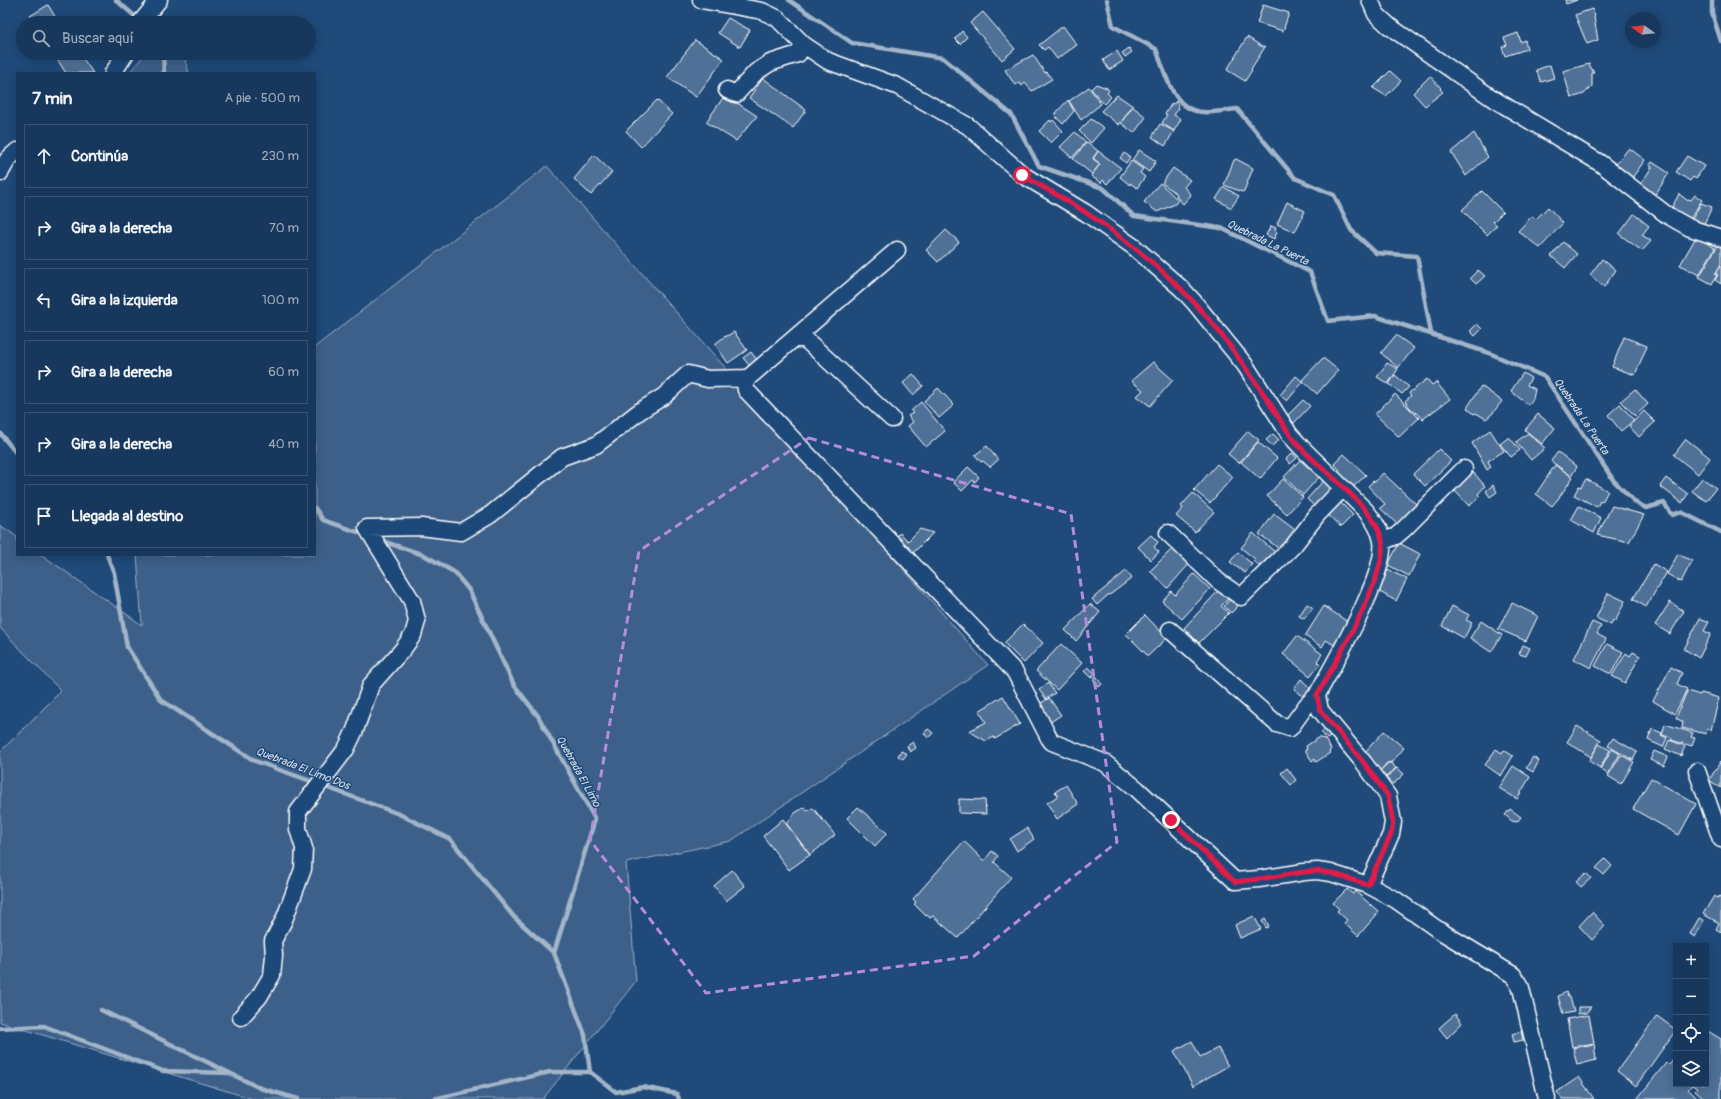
<!DOCTYPE html>
<html lang="es">
<meta charset="utf-8">
<style>
:root{--surface:#17385c;--page:#203f62;--text:#f1f3f6;--muted:#9eacbb;--line:#365272}
body{margin:0;font-family:Pangolin,sans-serif;background:var(--page);color:var(--text)}
.controls{position:absolute;right:12px;bottom:12px;display:grid;overflow:hidden;border-radius:0px;box-shadow:0 2px 10px #0003}
.controls button{width:36px;height:36px;display:grid;place-items:center;padding:0;border:0;border-bottom:1px solid var(--line);background:var(--surface);color:var(--text);font:20px sans-serif}
.compass{position:absolute;left:1625px;top:12px;width:36px;height:36px;border-radius:50%;background:var(--surface);box-shadow:0 2px 10px #0003;rotate:285deg}
.stop{position:absolute;width:12px;height:12px;margin:-9px;border:3px solid #e11d48;border-radius:50%;background:#fff}
.stop.end{background:#e11d48;border-color:#fff;box-shadow:0 1px 4px #0008}
.list{margin:0;padding:0;list-style:none}
h2{display:flex;justify-content:space-between;align-items:center;height:52px;margin:0;padding:0 16px;font-size:17px}
h2 small{font-size:13px;font-weight:400;color:var(--muted)}
.list li{display:grid;grid-template-columns:26px 1fr auto;gap:12px;align-items:center;box-sizing:border-box;height:64px;margin:0 8px 8px;padding:0 8px;border:1px solid var(--line);border-radius:0px}
.list b{display:block;font-size:15px;white-space:nowrap}
.list em{font-size:13px;font-style:normal;color:var(--muted)}
.icon{flex:none;width:22px;height:22px;fill:none;stroke:currentColor;stroke-width:2;stroke-linecap:round;stroke-linejoin:round}
.map{position:relative;flex:none;width:1721px;height:1099px;overflow:hidden}
.search{position:absolute;background:var(--surface);box-shadow:0 2px 10px #0003;left:16px;top:16px;width:300px;height:44px;display:flex;align-items:center;gap:10px;box-sizing:border-box;padding:0 14px;border-radius:22px;color:var(--muted);font-size:15px}
.panel{position:absolute;background:var(--surface);box-shadow:0 2px 10px #0003;left:16px;top:72px;width:300px;height:484px;border-radius:0px}
.map>svg:first-child{display:block}
</style>
<div class="map">
<svg width="1721" height="1099" viewBox="0 0 1721 1099">
<rect width="100%" height="100%" fill="#1f4a7a"/>
<filter id="ink" filterUnits="userSpaceOnUse"><feTurbulence type="fractalNoise" baseFrequency=".025" numOctaves="2"/><feDisplacementMap in="SourceGraphic" scale="8" xChannelSelector="R" yChannelSelector="G"/><feConvolveMatrix kernelMatrix="1 2 1 2 8 2 1 2 1" color-interpolation-filters="sRGB"/></filter>
<g filter="url(#ink)">
<path fill="#3c618b" stroke="#9eb0c5" d="M146 53H183L189 73H129Z
M547 166 988 665 731 841 626 863 636 981 543 1099H253L0 1022V752L61 691 0 628V525L17 537V555H42L142 625 137 555H315V347Z"/>
<g fill="none" stroke-linecap="round" stroke-linejoin="round">
<path stroke="#a3b5c8" stroke-width="4.5" d="M116 0 137 18
M789 0 852 43 943 58 1011 114 1039 166 1103 188 1134 216 1221 228 1310 272 1328 321 1375 316 1489 353 1545 377 1614 481 1635 502 1646 508 1664 503 1672 515 1681 512 1721 532
M1107 0 1113 26 1156 49C1165 71 1172 111 1203 112 1214 113 1226 110 1237 109L1295 178 1334 195 1351 230 1376 253 1417 256 1431 333
M1712 0V13L1721 41
M163 53 164 73
M0 433 17 454
M315 508 323 520 366 535
M379 540 424 555 454 572 469 590 514 685 538 716 595 819 554 953 585 1035 590 1072 616 1092 643 1087 677 1094 679 1099
M107 555 114 573 127 647 161 700 255 761 316 783
M323 786 399 814 450 839 514 917 554 953
M101 1010 260 1088 298 1099
M0 1028 44 1026 163 1071 229 1073
M434 1099 550 1072H590"/>
</g>
<path fill="#507197" stroke="#fff" d="M1565 0H1577L1566 4Z
M48 5 59 23H35L30 16Z
M1263 5 1289 13 1283 31 1257 23Z
M1592 9 1595 16 1594 17 1598 40 1587 44 1575 15Z
M983 12 1015 49 1002 60 970 23Z
M728 18 750 30 740 47 718 33Z
M1063 26 1077 45 1057 59 1048 47 1044 50 1039 45Z
M962 31 967 37 960 44 955 39Z
M1518 33 1521 42 1525 40 1527 49 1505 56 1502 47 1507 45 1504 38Z
M1247 37 1261 46 1265 47 1251 69 1252 70 1245 81 1227 70Z
M695 40 724 59 696 97 667 77Z
M1129 48 1132 52 1125 57 1122 53Z
M1117 51 1123 61 1109 70 1103 60Z
M53 53H79L93 73H66Z
M1033 55 1045 73 1046 72 1052 79 1032 91 1025 83 1022 86 1020 83 1015 85 1005 70Z
M1589 64 1594 73H1592V86L1584 94 1571 98 1563 71Z
M1550 65 1554 78 1541 82 1536 70Z
M1390 71 1401 81 1386 96 1373 88Z
M1430 76 1441 88 1440 89 1443 92 1425 106 1413 93Z
M763 78 806 110 793 128 749 98Z
M1096 84 1107 88 1109 91 1107 93 1111 97 1104 104 1091 89Z
M1089 87 1101 104 1081 120 1069 101Z
M725 95 757 116 736 141 706 122Z
M1117 95 1133 106 1119 125 1101 111Z
M657 100 672 114 641 147 626 131Z
M1068 100 1074 111 1063 124 1054 115Z
M1176 101 1179 108 1174 115 1181 119 1174 131 1162 123 1167 115 1165 114 1172 103 1174 104Z
M1132 106 1146 117 1134 133 1121 123Z
M1091 119 1104 128 1091 143 1079 131Z
M1050 120 1051 122 1053 120 1063 131 1051 143 1039 131Z
M1160 124 1174 131 1165 146 1152 137Z
M1075 132 1086 142 1072 158 1060 147Z
M1474 133 1488 157 1466 176 1451 152Z
M1087 142 1098 151 1093 159 1100 164 1092 174 1073 159Z
M1629 148 1645 160 1629 182 1612 169Z
M1139 150 1156 161 1149 172 1132 160Z
M1098 151 1121 168 1107 184 1103 180 1101 183 1091 176 1100 164 1093 158Z
M1124 153 1130 157 1126 163 1120 158Z
M594 155 612 172 591 195 574 179Z
M1687 156 1704 166 1696 179 1693 177 1690 181 1676 172Z
M1236 159 1253 168 1244 191 1242 192 1224 185 1234 160Z
M1131 161 1143 169 1140 173 1145 177 1137 188 1130 183V185L1120 177Z
M1652 162 1669 173 1655 195 1640 185 1652 167 1649 166Z
M1173 168 1190 180 1184 187 1191 195 1183 204 1176 196 1177 194 1162 183Z
M1160 183 1178 200 1175 204 1157 212 1144 202Z
M1224 187 1239 196 1231 208 1216 199Z
M1482 191 1503 212 1493 222 1497 225 1487 235 1462 210Z
M1679 194 1687 200 1688 199 1691 200 1695 195 1702 200 1687 224 1677 218 1681 213 1672 207Z
M1287 202 1305 211 1295 232 1277 224Z
M1701 203 1712 207 1703 226 1691 221Z
M1548 207 1563 223 1540 248 1518 231 1532 216 1536 219Z
M1634 214 1649 226 1642 235 1651 241 1642 251 1619 234Z
M1271 226 1276 228 1275 230 1277 232 1274 239 1266 235Z
M946 230 959 242 938 262 926 250Z
M1696 237 1715 248 1699 275 1680 265Z
M1563 242 1577 254 1565 268 1551 256Z
M1718 245 1721 247V264L1715 274 1717 275 1712 284 1699 277Z
M1602 259 1616 270 1604 287 1590 275Z
M1721 265V284L1715 280 1718 275 1716 274Z
M1478 270 1485 276 1476 284 1470 278Z
M1477 324 1482 329 1475 336 1470 331Z
M734 332 747 350 728 363 715 344 725 336V337Z
M1396 335 1414 348 1398 368 1381 353Z
M1624 337 1647 346 1635 375 1612 367Z
M751 352 757 360 750 366 743 358Z
M1323 358 1338 370 1317 394 1302 380Z
M1153 362 1173 380 1150 406 1137 396 1143 390 1131 381Z
M1387 363 1398 369 1388 384 1377 377Z
M1523 373 1531 378 1527 385 1535 389 1533 399 1528 405 1511 391Z
M913 374 923 386 913 395 903 383Z
M1395 375 1409 387 1402 394 1389 384Z
M1296 376 1303 382 1287 401 1280 395Z
M1427 379 1432 385 1436 382 1450 399 1423 419 1410 408 1405 401 1411 396 1409 393Z
M1481 386 1502 401 1492 414 1486 419 1476 413 1474 414 1467 408Z
M938 388 954 405 939 418 924 401Z
M1635 389 1648 404 1635 416 1621 401Z
M1395 394 1419 418 1399 437 1375 414Z
M1303 400 1310 406 1294 423 1287 416Z
M921 402 945 431 926 447 908 426 913 422 908 416 913 413 911 411Z
M1620 404 1634 420 1621 431 1608 415Z
M1644 411 1655 422 1639 437 1629 426Z
M1538 414 1555 428 1542 444 1525 430Z
M1490 430 1504 451 1488 461 1491 467 1487 470 1472 443Z
M1248 431 1259 440 1239 463 1228 454Z
M1528 433 1545 448 1531 460 1516 442Z
M1273 434 1279 440 1272 446 1266 440Z
M1509 437 1520 450 1511 457 1500 444Z
M1686 439 1710 458 1698 474 1674 455Z
M1258 442 1277 458 1260 479 1241 462Z
M987 446 998 460 990 467 983 461 981 462 975 455Z
M1439 449 1451 461 1425 486 1413 474Z
M1558 452 1577 467 1571 476 1551 461Z
M1292 453 1297 458 1290 464 1286 459Z
M1344 454 1366 475 1352 488 1338 473 1340 470 1334 464Z
M1300 460 1319 477 1303 495 1284 477Z
M1217 464 1233 477 1210 503 1194 490Z
M1555 465 1573 477 1558 499 1552 506 1536 494Z
M968 467 979 477 975 482 973 480 962 491 953 482Z
M1473 472 1485 486 1478 494 1480 497 1469 506 1454 490Z
M1383 473 1418 506 1399 526 1380 508 1385 504 1368 486 1373 481 1375 482Z
M1666 478 1688 494 1682 503 1660 486Z
M1702 478 1716 488 1706 501 1692 491Z
M1283 479 1303 497 1287 514 1267 496Z
M1325 479 1336 490 1318 510 1307 499Z
M1586 479 1608 491 1602 502 1600 501 1597 507 1574 495 1579 486 1581 487Z
M1493 485 1497 492 1490 497 1486 491Z
M1193 493 1214 512 1195 532 1176 516 1183 508 1181 506Z
M1341 503 1353 515 1341 527 1328 515Z
M1579 506 1601 518 1594 533 1571 520Z
M1612 506 1644 515 1629 542 1597 535Z
M1274 514 1298 532 1281 550 1259 534Z
M920 529 933 533 913 553 896 537 900 533 908 541Z
M1253 533 1275 552 1262 568 1253 561 1255 559 1241 548Z
M1151 535 1158 542 1154 547 1159 552 1151 560 1138 547Z
M1399 543 1420 554 1409 576 1388 565Z
M1174 547 1190 563 1168 588 1150 571Z
M1238 552 1252 564 1245 573 1230 562Z
M1678 554 1692 561 1681 582 1667 574Z
M1654 564 1667 572 1646 607 1633 599Z
M1388 570 1407 579 1396 601 1378 591Z
M1126 571 1132 578 1111 594 1108 595 1097 605 1092 599Z
M1194 574 1210 589 1182 619 1162 601 1171 591 1175 595Z
M1219 590 1229 598 1221 606 1229 613 1199 643 1184 628Z
M1608 593 1625 601 1615 622 1613 620 1611 625 1596 618Z
M1232 597 1240 604 1231 613 1224 606Z
M1670 602 1684 611 1670 634 1655 625Z
M1512 603 1538 616 1526 641 1498 629Z
M1090 604 1100 612 1076 641 1065 630Z
M1307 604 1313 608 1304 619 1299 616Z
M1324 606 1348 622 1334 645 1326 640 1322 647 1305 636Z
M1452 606 1469 615 1466 620 1472 623 1464 638 1442 626Z
M1145 615 1167 638 1148 656 1126 634Z
M1700 618 1709 622 1704 631 1711 634 1699 658 1684 649Z
M1481 621 1502 635 1491 652 1470 638Z
M1592 622 1601 626 1597 634 1606 639 1591 668 1574 659Z
M1023 624 1043 643 1024 663 1004 643Z
M1297 636 1322 654 1317 661 1320 664 1310 676 1283 654Z
M1061 644 1082 663 1057 690 1036 671Z
M1607 644 1623 652 1611 674 1595 666Z
M1523 645 1530 648 1526 656 1519 654Z
M1633 652 1640 656 1625 683 1612 676 1626 653 1630 656Z
M1088 667 1095 673 1091 678 1084 671Z
M1671 667 1682 673 1677 684 1687 689 1675 714 1653 701Z
M1096 676 1102 684 1099 687 1093 680Z
M1301 679 1310 688 1304 697 1294 689Z
M1048 683 1055 693 1046 699 1039 690Z
M1687 691 1700 695 1701 693 1719 698 1711 730 1707 729 1706 734 1682 728 1683 722 1676 718Z
M1003 696 1020 724 995 739 994 737 986 741 969 731 986 722 979 711Z
M1049 698 1061 715 1049 723 1038 705Z
M1665 724 1693 733 1691 737 1695 738 1692 746 1671 740 1672 738 1662 735Z
M1577 726 1601 740 1591 757 1567 742Z
M1326 728 1332 736 1327 739 1321 732Z
M928 729 933 733 928 738 924 733Z
M1652 729 1662 733 1661 735 1667 738 1663 747 1648 740Z
M1384 731 1404 748 1392 762 1387 763 1379 772 1363 754Z
M1320 737 1322 739 1324 738 1331 749 1329 752 1330 753 1316 762 1315 759 1312 761 1305 750 1307 749 1306 746Z
M1613 738 1637 752 1633 760 1608 746Z
M1669 740 1685 746 1681 756 1665 749Z
M913 742 916 748 910 752 907 746Z
M1599 744 1610 750 1600 768 1589 761Z
M1496 749 1502 753 1504 750 1513 756 1501 776 1485 765Z
M1612 749 1620 754 1608 774 1600 769Z
M901 751 907 754 903 759 898 756Z
M1654 751 1668 757 1664 766 1650 760Z
M1621 755 1634 762 1621 784 1608 776Z
M1533 757 1539 761 1533 772 1526 768Z
M1721 761V788L1709 780Z
M1388 763H1391L1396 768 1386 777 1380 771Z
M1513 766 1530 777 1517 799 1499 788Z
M1287 768 1296 780 1291 785 1281 773Z
M1397 768 1404 774 1393 784 1386 778Z
M1651 778 1696 804 1679 835 1633 809Z
M1066 785 1078 804 1057 819 1047 803 1058 796 1055 792Z
M959 799 985 800 986 814 959 813Z
M805 807 807 811 813 808 835 835 810 855 786 824 795 813Z
M858 807 887 833 875 846 847 818Z
M1510 809 1521 817 1517 822 1512 821 1505 815Z
M783 819 810 855 789 870 763 836Z
M1027 828 1034 839 1017 851 1010 839Z
M964 841 984 861 992 851 998 856 994 862 1011 877 958 938 933 916 930 918 927 915 926 916 914 904 916 902 913 899Z
M1605 859 1612 866 1604 875 1596 868Z
M732 870 745 886 726 901 714 886Z
M1586 873 1591 878 1581 887 1576 882Z
M1347 889 1353 894 1355 891 1379 912 1358 936 1344 923 1347 920 1337 911 1339 909 1333 903Z
M1714 896 1716 898 1721 896V932L1716 929 1719 923 1703 914Z
M1592 912 1605 926 1592 940 1579 926Z
M1254 916 1261 929 1240 938 1235 925Z
M1699 918 1704 920 1695 937 1690 934Z
M1265 919 1269 926 1266 928 1262 921Z
M1566 992 1568 997H1570L1574 1012 1563 1014 1558 996Z
M1578 1007H1591L1586 1013 1578 1014Z
M1455 1014 1462 1023 1447 1038 1439 1028Z
M1589 1015 1594 1043 1572 1047 1567 1019Z
M1657 1016 1676 1030 1636 1086 1617 1071Z
M1706 1030 1721 1039V1099H1701L1703 1097 1695 1090 1697 1088 1692 1085 1688 1089 1698 1099H1637L1666 1063 1669 1064 1676 1056V1084H1706Z
M1521 1031 1523 1040 1514 1042 1512 1034Z
M1192 1041 1200 1057 1218 1048 1228 1066 1193 1086 1174 1051Z
M1594 1044 1596 1060 1577 1065 1573 1048Z
M1579 1077 1594 1099H1562L1557 1092Z"/>
<g fill="none" stroke-linecap="round" stroke-linejoin="round">
<g stroke="#fff" stroke-width="19">
<path id="minor" d="M701 0 762 11 777 18 804 45 828 61 897 86 968 126 1023 175 1086 213 1134 247 1182 289 1194 302 1245 365 1290 435 1301 447 1366 511C1373 520 1380 529 1382 541 1387 575 1334 663 1317 695L1320 710 1364 763 1388 796 1393 822 1391 834 1368 885
M1370 0 1376 14 1389 26 1492 98 1600 163 1667 215 1690 228 1721 238
M140 23 159 0
M113 73 126 53
M727 90 736 94 756 72 770 63 798 54 804 45
M0 173 8 159 17 151
M897 250 748 378 745 384 746 390 1015 672 1049 738 1052 742 1105 763 1137 789 1235 881 1259 879 1304 872 1317 871 1331 873 1368 885 1396 900 1437 929 1513 975 1521 988 1547 1099
M794 339H805L892 419
M367 528 421 527 461 532 490 515 562 457 596 445 640 411 664 396 688 374 708 379 748 378
M1168 533 1218 581 1241 597 1294 545 1317 515 1343 488
M1382 542 1396 536 1403 530 1464 469
M1170 630 1277 724 1290 728 1306 706 1317 695
M1697 771 1721 839
M241 1017 259 997 272 975 274 956 273 941 284 920 303 869 304 848 298 829V812L346 749 355 730 371 685 403 649 413 635 417 621 412 601 367 528"/>
</g>
<use href="#minor" stroke="#1f4a7a" stroke-width="16"/>
</g>
</g>
<g fill="none" stroke-linecap="round" stroke-linejoin="round" filter="url(#ink)">
<path stroke="#e11d48" stroke-width="5" d="M1022 175C1044 188 1067 200 1088 214 1136 246 1181 284 1217 329 1235 352 1251 375 1267 399 1278 416 1287 433 1301 448 1323 471 1376 509 1382 540 1388 575 1335 663 1317 695L1320 710 1364 763 1388 796 1393 822 1391 834 1368 885 1331 873 1317 871 1304 872 1259 879 1235 882 1171 820"/>
</g>
<path fill="none" stroke="#b68bdc" stroke-width="3" stroke-dasharray="8 5" stroke-linejoin="round" d="M809 438 1071 514 1117 842 974 956 706 993 590 840 639 551Z"/>
<g text-anchor="middle" stroke-width="3" stroke-linejoin="round" paint-order="stroke">
<g font-size="11" font-style="italic" fill="#d8e0e8" stroke="#1f4a7a">
<text transform="translate(1268 242) rotate(26)" y="4">Quebrada La Puerta</text>
<text transform="translate(1582 416) rotate(56)" y="4">Quebrada La Puerta</text>
<text transform="translate(303 768) rotate(21)" y="4">Quebrada El Limo Dos</text>
<text transform="translate(579 771) rotate(61)" y="4">Quebrada El Limo</text>
</g>
</g>
</svg>
<div class="controls">
<button>+</button>
<button>−</button>
<button><svg class="icon" aria-label="locate" viewBox="0 0 24 24"><circle cx="12" cy="12" r="6"/><path d="M12 2v4M12 18v4M2 12h4M18 12h4"/></svg></button>
<button><svg class="icon" aria-label="layers" viewBox="0 0 24 24"><path d="M12 4l9 5-9 5-9-5zM3 14l9 5 9-5"/></svg></button>
</div>
<svg class="compass" viewBox="-18 -18 36 36"><path d="M0-13l5 13h-10z" fill="#e53935"/><path d="M0 13l5-13h-10z" fill="#9eacbb"/></svg>
<div class="stop" style="left:1022px;top:175px"></div>
<div class="stop end" style="left:1171px;top:820px"></div>
<div class="search"><svg class="icon" aria-label="search" viewBox="0 0 24 24"><circle cx="10" cy="10" r="6"/><path d="M15 15l6 6"/></svg>Buscar aquí</div>
<section class="panel">
<h2>7 min<small>A pie · 500 m</small></h2>
<ul class="list">
<li><svg class="icon" aria-label="ahead" viewBox="0 0 24 24"><path d="M12 20V5M6 11l6-6 6 6"/></svg><div><b>Continúa</b></div><em>230 m</em></li>
<li><svg class="icon" aria-label="right" viewBox="0 0 24 24"><path d="M7 20v-9h11M14 6l5 5-5 5"/></svg><div><b>Gira a la derecha</b></div><em>70 m</em></li>
<li><svg class="icon" aria-label="left" viewBox="0 0 24 24"><path d="M17 20v-9H6M10 6l-5 5 5 5"/></svg><div><b>Gira a la izquierda</b></div><em>100 m</em></li>
<li><svg class="icon" aria-label="right" viewBox="0 0 24 24"><path d="M7 20v-9h11M14 6l5 5-5 5"/></svg><div><b>Gira a la derecha</b></div><em>60 m</em></li>
<li><svg class="icon" aria-label="right" viewBox="0 0 24 24"><path d="M7 20v-9h11M14 6l5 5-5 5"/></svg><div><b>Gira a la derecha</b></div><em>40 m</em></li>
<li><svg class="icon" aria-label="arrive" viewBox="0 0 24 24"><path d="M6 21V4h12l-3 4 3 4H6"/></svg><div><b>Llegada al destino</b></div></li>
</ul>
</section>
</div>
